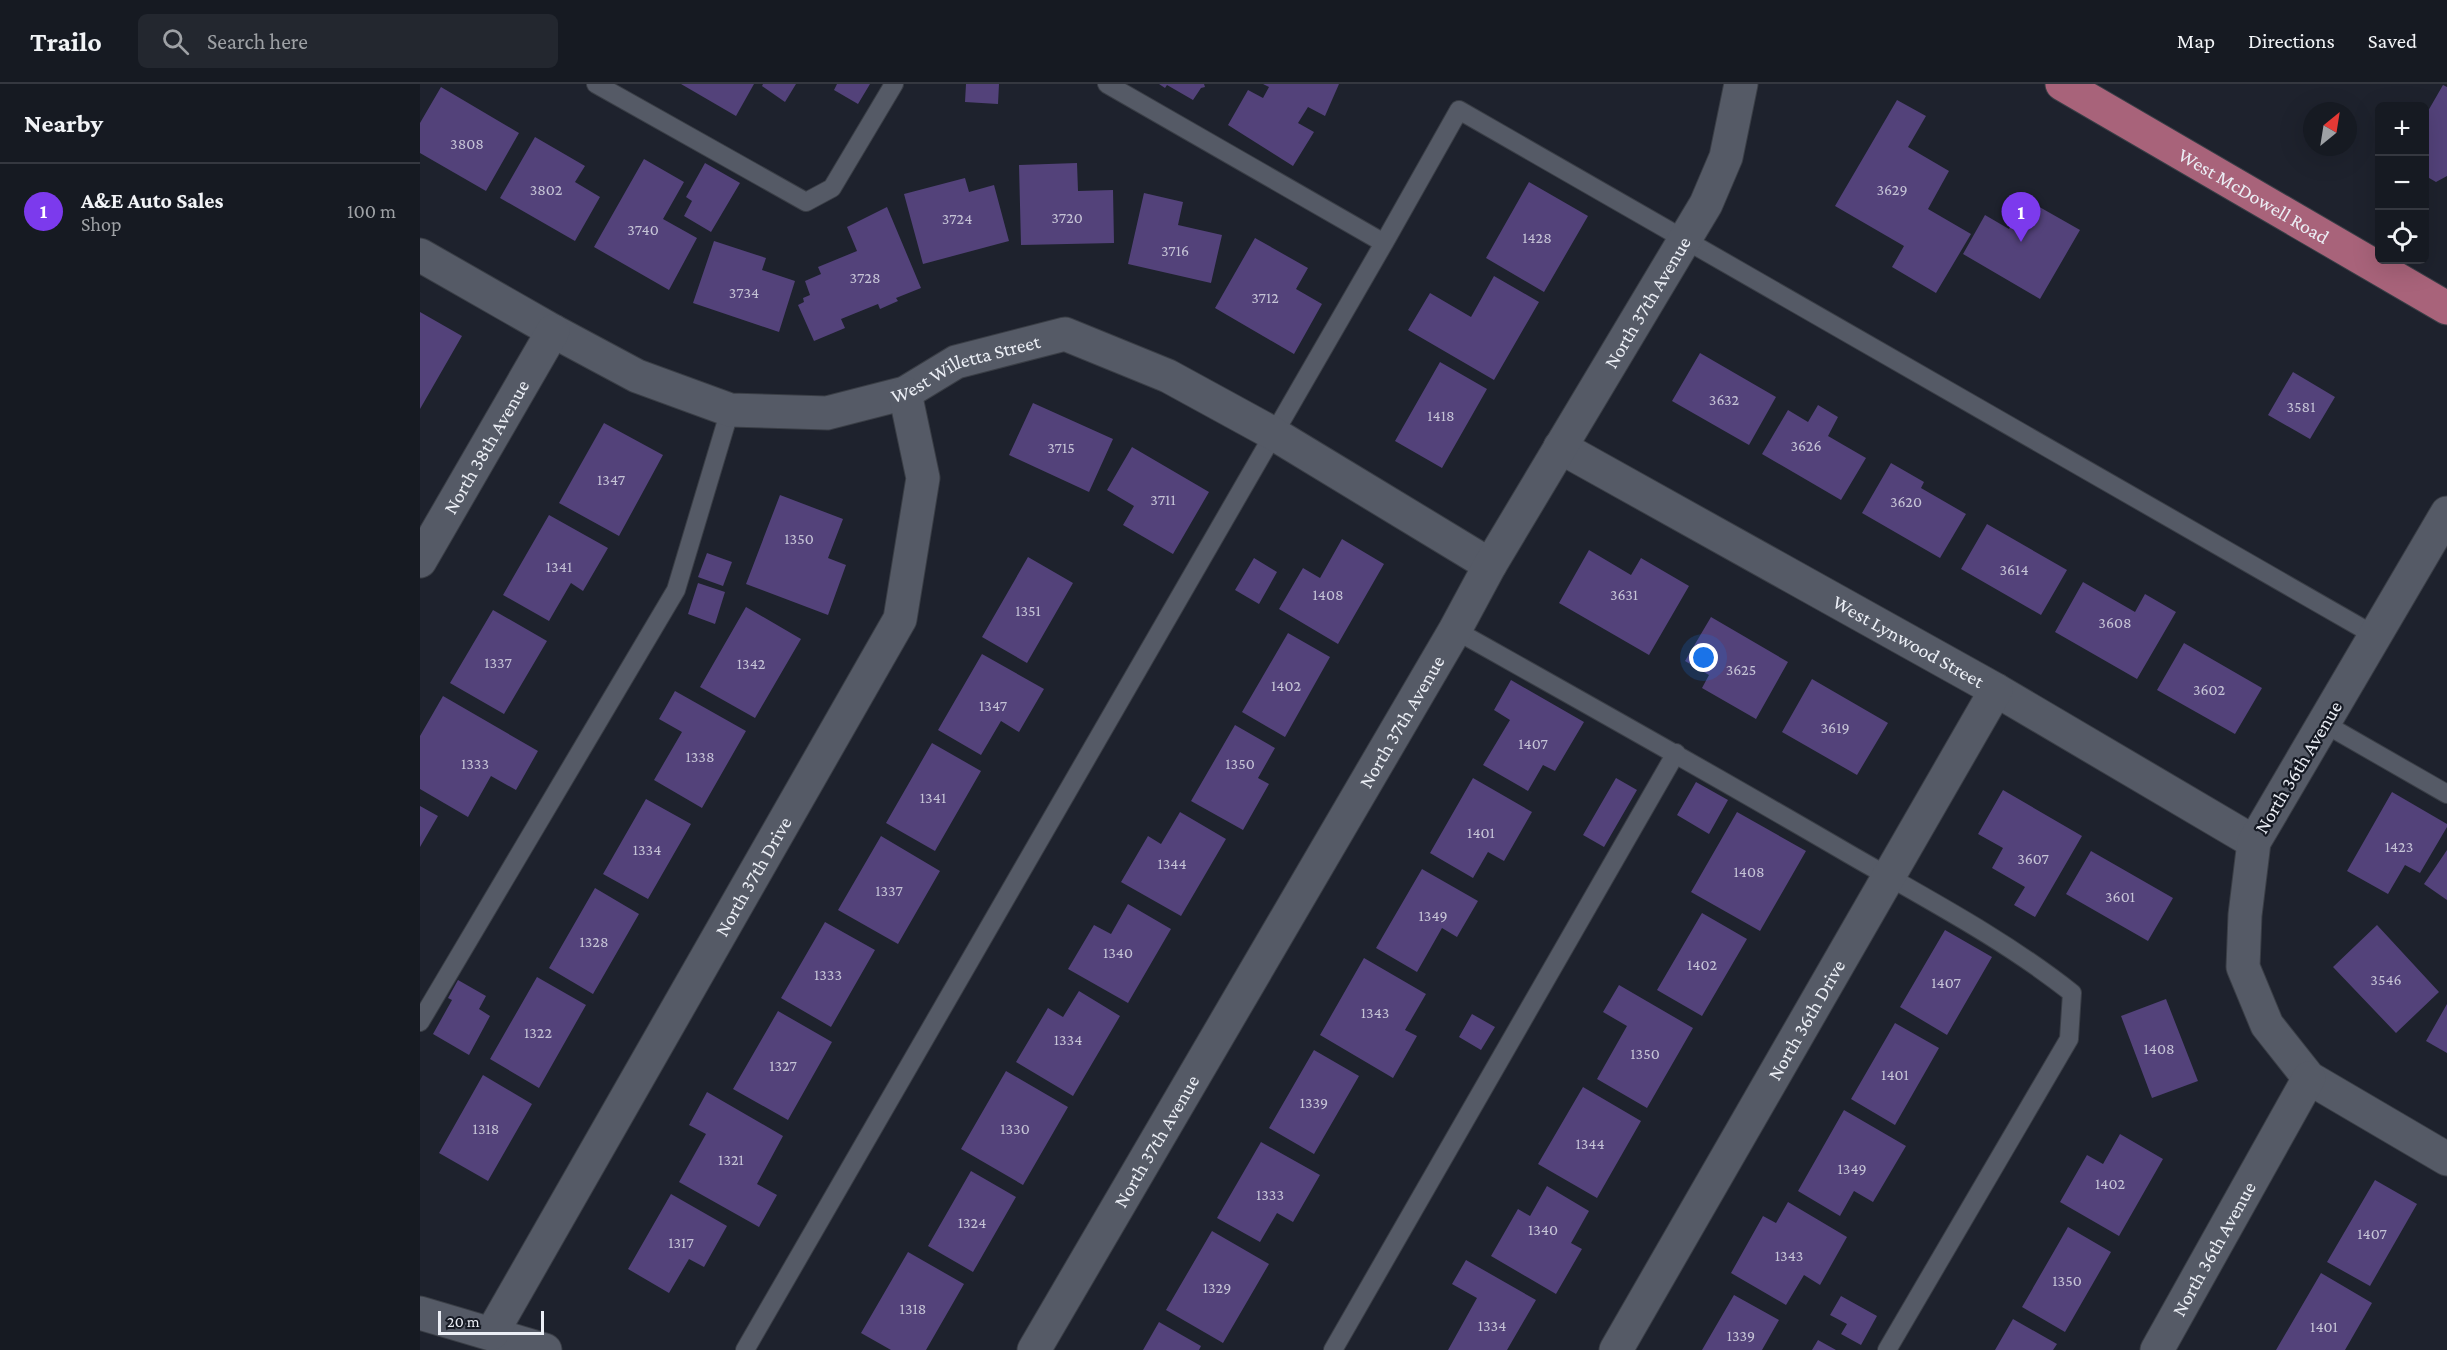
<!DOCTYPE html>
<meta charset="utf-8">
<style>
:root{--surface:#161a22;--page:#23272f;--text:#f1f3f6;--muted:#9ea1a5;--line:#353840;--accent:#7c3aed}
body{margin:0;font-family:"Crimson Pro",serif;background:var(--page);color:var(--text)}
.controls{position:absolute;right:18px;top:18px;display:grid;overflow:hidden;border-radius:9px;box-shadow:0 6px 24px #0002}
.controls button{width:54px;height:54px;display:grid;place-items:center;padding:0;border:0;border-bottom:2px solid var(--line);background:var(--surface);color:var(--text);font:30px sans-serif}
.compass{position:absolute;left:1883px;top:18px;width:54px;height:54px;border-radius:50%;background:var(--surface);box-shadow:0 6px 24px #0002;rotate:30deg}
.scale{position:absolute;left:18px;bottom:15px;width:106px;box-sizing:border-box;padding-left:6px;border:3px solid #ebeef5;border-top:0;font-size:16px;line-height:21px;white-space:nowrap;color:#ebeef5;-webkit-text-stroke:4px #151923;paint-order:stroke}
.you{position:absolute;left:1284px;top:574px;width:21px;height:21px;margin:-15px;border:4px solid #fff;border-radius:50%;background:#1a73e8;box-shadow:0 0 0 9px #1a73e833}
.badge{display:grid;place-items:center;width:39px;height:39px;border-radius:50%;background:var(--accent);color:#fff;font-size:20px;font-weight:700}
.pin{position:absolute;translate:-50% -50px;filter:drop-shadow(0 2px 3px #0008)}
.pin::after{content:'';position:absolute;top:32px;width:21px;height:18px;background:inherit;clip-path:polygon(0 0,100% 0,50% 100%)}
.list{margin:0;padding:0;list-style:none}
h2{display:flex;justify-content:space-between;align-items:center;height:78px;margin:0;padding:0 24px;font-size:26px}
h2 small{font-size:20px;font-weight:400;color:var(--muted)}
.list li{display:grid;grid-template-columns:39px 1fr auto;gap:18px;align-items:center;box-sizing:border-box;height:96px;padding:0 24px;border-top:2px solid var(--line)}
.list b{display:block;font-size:22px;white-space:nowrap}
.list p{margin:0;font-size:20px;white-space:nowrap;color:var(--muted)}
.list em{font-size:20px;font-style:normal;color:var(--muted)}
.icon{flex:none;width:33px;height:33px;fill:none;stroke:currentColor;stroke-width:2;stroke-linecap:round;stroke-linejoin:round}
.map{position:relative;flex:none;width:2027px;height:1266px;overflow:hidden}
header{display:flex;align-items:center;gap:36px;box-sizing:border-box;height:84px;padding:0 30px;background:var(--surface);border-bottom:2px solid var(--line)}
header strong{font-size:28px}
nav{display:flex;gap:33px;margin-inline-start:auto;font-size:21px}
.search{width:420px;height:54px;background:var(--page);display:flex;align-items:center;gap:15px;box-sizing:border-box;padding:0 21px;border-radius:9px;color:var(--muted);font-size:22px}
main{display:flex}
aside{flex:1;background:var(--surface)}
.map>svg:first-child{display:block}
</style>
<header>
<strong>Trailo</strong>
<div class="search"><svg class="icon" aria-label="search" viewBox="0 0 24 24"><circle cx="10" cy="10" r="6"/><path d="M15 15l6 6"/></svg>Search here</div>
<nav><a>Map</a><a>Directions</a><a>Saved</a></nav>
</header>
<main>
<aside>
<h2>Nearby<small></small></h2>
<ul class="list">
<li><span class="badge">1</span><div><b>A&amp;E Auto Sales</b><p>Shop</p></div><em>100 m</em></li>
</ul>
</aside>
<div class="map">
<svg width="2027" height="1266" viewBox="0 0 2027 1266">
<rect width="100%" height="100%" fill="#1e222d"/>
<path fill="#53427a" d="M261 0H334L316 32Z
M343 0H376L365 18 342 2Z
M417 0H450L438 20 414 6Z
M546 0H579L578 20 545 18Z
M739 0H784L785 3 781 4 773 16 747 1 745 4Z
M843 0H919L905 32 888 23 878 39 894 48 873 82 808 41 828 6 843 14 849 3Z
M2023 1 2027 3V92L2016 98 2004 91V34Z
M21 3 99 49 66 107 0 69V39Z
M1477 16 1506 32 1488 63 1529 87 1508 125 1551 150 1516 209 1472 183 1484 162 1415 122Z
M115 53 165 82 155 98 180 113 155 157 80 114Z
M224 75 264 98 243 135 277 154 249 206 174 163Z
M285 79 320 99 291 148 264 132 272 117 266 113Z
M657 79 658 107 693 106 694 159 601 161 599 81Z
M545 94 549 108 574 101 589 157 503 180 484 110Z
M1109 98 1168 132 1124 208 1066 174Z
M724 109 763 118 758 141 802 151 791 199 708 180Z
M1607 116 1660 146 1620 215 1543 170 1565 131 1589 145Z
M467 123 501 204 476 214 478 217 460 225 458 220 421 235 425 244 394 257 378 221 384 218 383 214 390 211 385 197 401 190 398 183 437 167 427 143Z
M835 154 888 184 876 205 902 220 874 270 795 224Z
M294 157 346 174 342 186 375 197 359 248 273 219Z
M1074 192 1119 218 1074 296 988 246 1010 209 1051 233Z
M0 228 42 252 0 325Z
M1280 269 1356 313 1329 361 1252 317Z
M1020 278 1067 305 1022 384 975 357Z
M1873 288 1915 313 1890 355 1848 331Z
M613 319 693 355 669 408 589 371Z
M1398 321 1418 333 1408 352 1446 374 1421 416 1342 370 1368 326 1388 338Z
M184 339 243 371 199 452 139 419Z
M712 363 789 408 753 470 703 441 714 422 687 406Z
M1471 379 1504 398 1501 404 1546 430 1520 474 1442 429Z
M360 411 423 435 408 474 426 481 408 531 326 500Z
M129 431 188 464 163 507 151 499 129 537 83 511Z
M1567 440 1647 486 1621 531 1541 485Z
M922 455 964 480 918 560 859 525 883 484 900 494Z
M1169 466 1211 491 1221 474 1269 502 1229 571 1139 519Z
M287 469 312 478 303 502 278 493Z
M608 473 653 499 607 579 562 553Z
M834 474 857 488 839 520 815 506Z
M1663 498 1715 528 1725 510 1756 528 1717 595 1635 548Z
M278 499 305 508 295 540 268 530Z
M326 523 381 555 335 634 280 603Z
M73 526 127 557 84 630 30 599Z
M1291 533 1368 578 1336 635 1282 604 1289 591 1265 577Z
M868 549 910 573 865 653 822 628Z
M1764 559 1842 604 1815 650 1737 606Z
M562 570 624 605 599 648 581 637 561 671 518 646Z
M1392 595 1468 639 1437 691 1362 648Z
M1091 596 1164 638 1135 687 1123 681 1108 707 1063 681 1090 636 1074 626Z
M255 607 326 647 282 724 234 696 262 648 239 635Z
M23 612 118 667 96 706 71 692 48 733 0 705V652Z
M815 641 855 664 838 694 849 700 823 746 771 717Z
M512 659 561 687 515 767 466 739Z
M1053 694 1112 728 1084 777 1068 768 1053 794 1010 769Z
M1196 694 1217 706 1184 763 1163 751Z
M1276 698 1308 716 1289 750 1257 731Z
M1583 706 1662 752 1615 833 1594 821 1605 803 1572 784 1583 764 1558 750Z
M1972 708 2027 740V743L2000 789 1985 781 1968 810 1927 787Z
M226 715 271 740 228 815 183 790Z
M0 722 18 732 0 763Z
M760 728 806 755 761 832 701 798 728 752 741 760Z
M1317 728 1386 767 1340 847 1271 808Z
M461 752 520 787 478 860 418 826Z
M2027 766V816L2004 800Z
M1671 767 1753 814 1728 857 1646 810Z
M1002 785 1058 817 1037 853 1022 844 997 888 956 864Z
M175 804 219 830 173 910 129 884Z
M708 820 751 845 708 919 648 885 674 841 691 850Z
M1282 829 1327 855 1282 932 1237 906Z
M405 838 455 866 411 943 361 914Z
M1957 841 2019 908 1976 949 1913 883Z
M1525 846 1572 873 1527 951 1480 923Z
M944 874 1006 910 985 946 997 952 973 994 900 951Z
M117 893 166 921 119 1004 70 975Z
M38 896 66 912 59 925 70 932 49 971 13 950 32 916 28 914Z
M1199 901 1273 944 1227 1024 1177 995 1207 942 1183 928Z
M659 907 700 932 653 1012 596 978 628 924 643 933Z
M1746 915 1778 997 1732 1014 1701 932Z
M2027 920V969L2006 957Z
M358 927 412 958 368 1036 313 1005Z
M1052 930 1075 943 1061 966 1039 953Z
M1475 939 1519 964 1475 1041 1431 1015Z
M894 966 939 992 894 1070 849 1044Z
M586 987 648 1023 603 1101 541 1065Z
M63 991 112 1020 68 1097 19 1069Z
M1163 1003 1221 1037 1177 1114 1118 1080Z
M287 1008 363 1052 337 1100 357 1111 339 1143 259 1098 286 1050 269 1041Z
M1424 1026 1486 1062 1453 1118 1434 1107 1420 1132 1378 1107Z
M1700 1050 1743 1075 1699 1152 1640 1118 1667 1071 1683 1080Z
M841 1058 900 1091 873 1138 857 1129 840 1158 797 1134Z
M551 1087 596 1113 553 1188 508 1162Z
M1955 1096 1997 1120 1950 1202 1907 1178Z
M1127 1102 1169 1127 1151 1159 1162 1165 1136 1210 1071 1172 1098 1125 1110 1132Z
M251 1110 307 1142 284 1183 269 1175 249 1209 208 1185Z
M1368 1118 1427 1153 1400 1201 1384 1191 1366 1221 1311 1189 1343 1132 1356 1139Z
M1648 1143 1691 1168 1645 1248 1602 1223Z
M792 1147 849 1180 803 1259 746 1226Z
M488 1168 544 1200 506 1266H471L441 1249Z
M1046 1176 1116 1216 1087 1266H1028L1057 1214 1032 1200Z
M1901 1189 1952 1219 1925 1266H1856Z
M1314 1211 1359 1236 1342 1266H1282Z
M1421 1212 1457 1232 1441 1261 1421 1250 1427 1240 1410 1231Z
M1593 1235 1637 1260 1633 1266H1575Z
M739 1238 781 1262 779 1266H723Z
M1398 1256 1416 1266H1392Z"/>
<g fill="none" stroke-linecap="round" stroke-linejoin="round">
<g stroke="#3a3e46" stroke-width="20">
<path id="lane" d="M176 0 386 118 412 104 474 0
M687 0 964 159 1039 26 1954 551
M1035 546C1167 620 1299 694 1429 770 1505 814 1584 855 1652 909L1649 955 1467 1266
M1905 640 2027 710
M0 938 256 506 310 326
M325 1266 964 159
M913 1266 1256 669"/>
</g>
<g stroke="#3a3e46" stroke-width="35">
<g id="street">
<path id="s1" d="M0 171 133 247 217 292 310 326 407 329 485 309 536 278 645 250 748 292 854 350 1070 481"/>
<path id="s2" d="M1140 363 1576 606 1834 758"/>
<path d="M2027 429 1834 758 1825 831 1823 883 1847 941 1889 994 2027 1075"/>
<path id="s3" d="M0 477 133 247"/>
<path d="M0 1229 125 1266"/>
<path id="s4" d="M72 1249 480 535 503 394 485 309"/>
<path id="s5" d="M614 1266 1035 546 1070 481 1286 120 1306 73 1321 0"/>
<path id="s6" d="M1196 1266 1576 606"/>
<path id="s7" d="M1737 1266 1889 994"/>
</g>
</g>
<g stroke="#3a3e46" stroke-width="35">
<g id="primary">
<path id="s8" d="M1642 0 2027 224"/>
</g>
</g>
<use href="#lane" stroke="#555a66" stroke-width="18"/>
<use href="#street" stroke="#555a66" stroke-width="33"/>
<use href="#primary" stroke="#a8637a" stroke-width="33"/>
</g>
<g text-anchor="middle" stroke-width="4.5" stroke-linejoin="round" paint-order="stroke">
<g font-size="16" fill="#c5c3d6">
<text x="47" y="65">3808</text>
<text x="126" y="111">3802</text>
<text x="1472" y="111">3629</text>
<text x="647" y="139">3720</text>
<text x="537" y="140">3724</text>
<text x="223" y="151">3740</text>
<text x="1117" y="159">1428</text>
<text x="755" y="172">3716</text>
<text x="445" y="199">3728</text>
<text x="324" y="214">3734</text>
<text x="845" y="219">3712</text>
<text x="1304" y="321">3632</text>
<text x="1881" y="328">3581</text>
<text x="1021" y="337">1418</text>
<text x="1386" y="367">3626</text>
<text x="641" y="369">3715</text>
<text x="191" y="401">1347</text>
<text x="743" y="421">3711</text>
<text x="1486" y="423">3620</text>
<text x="379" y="460">1350</text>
<text x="139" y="488">1341</text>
<text x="1594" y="491">3614</text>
<text x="908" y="516">1408</text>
<text x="1204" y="516">3631</text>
<text x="608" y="532">1351</text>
<text x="1695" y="544">3608</text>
<text x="78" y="584">1337</text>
<text x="331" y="585">1342</text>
<text x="1321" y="591">3625</text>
<text x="866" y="607">1402</text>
<text x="1789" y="611">3602</text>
<text x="573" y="627">1347</text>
<text x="1415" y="649">3619</text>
<text x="1113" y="665">1407</text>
<text x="280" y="678">1338</text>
<text x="55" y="685">1333</text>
<text x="820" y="685">1350</text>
<text x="513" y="719">1341</text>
<text x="1061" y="754">1401</text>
<text x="1979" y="768">1423</text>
<text x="227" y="771">1334</text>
<text x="1613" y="780">3607</text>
<text x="752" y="785">1344</text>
<text x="1329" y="793">1408</text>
<text x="469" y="812">1337</text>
<text x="1700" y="818">3601</text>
<text x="1013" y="837">1349</text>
<text x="174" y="863">1328</text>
<text x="698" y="874">1340</text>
<text x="1282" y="886">1402</text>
<text x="408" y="896">1333</text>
<text x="1966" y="901">3546</text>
<text x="1526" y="904">1407</text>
<text x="955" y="934">1343</text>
<text x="118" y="954">1322</text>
<text x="648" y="961">1334</text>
<text x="1739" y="970">1408</text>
<text x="1225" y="975">1350</text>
<text x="363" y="987">1327</text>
<text x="1475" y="996">1401</text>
<text x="894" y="1024">1339</text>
<text x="66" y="1050">1318</text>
<text x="595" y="1050">1330</text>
<text x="1170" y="1065">1344</text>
<text x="311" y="1081">1321</text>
<text x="1432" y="1090">1349</text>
<text x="1690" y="1105">1402</text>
<text x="850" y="1116">1333</text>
<text x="552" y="1144">1324</text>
<text x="1123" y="1151">1340</text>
<text x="1952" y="1155">1407</text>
<text x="261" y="1164">1317</text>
<text x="1369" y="1177">1343</text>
<text x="1647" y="1202">1350</text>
<text x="797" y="1209">1329</text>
<text x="493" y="1230">1318</text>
<text x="1072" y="1247">1334</text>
<text x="1904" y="1248">1401</text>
<text x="1321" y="1257">1339</text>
</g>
<g font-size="20" fill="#ebeef5" stroke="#151923">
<text dy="7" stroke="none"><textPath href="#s8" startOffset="222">West McDowell Road</textPath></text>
<text dy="7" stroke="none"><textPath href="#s5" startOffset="1214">North 37th Avenue</textPath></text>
<text dy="7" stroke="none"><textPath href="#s1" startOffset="591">West Willetta Street</textPath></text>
<text dy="7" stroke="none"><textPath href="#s3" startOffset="132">North 38th Avenue</textPath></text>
<text dy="7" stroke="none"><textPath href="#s2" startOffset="399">West Lynwood Street</textPath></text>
<text dy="7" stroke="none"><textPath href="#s5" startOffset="728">North 37th Avenue</textPath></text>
<text transform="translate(1878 683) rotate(-59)" y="7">North 36th Avenue</text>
<text dy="7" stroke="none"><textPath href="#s4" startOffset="526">North 37th Drive</textPath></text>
<text dy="7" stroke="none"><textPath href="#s6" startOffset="381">North 36th Drive</textPath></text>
<text dy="7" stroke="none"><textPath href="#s5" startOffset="242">North 37th Avenue</textPath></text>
<text dy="7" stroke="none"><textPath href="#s7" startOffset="116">North 36th Avenue</textPath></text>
</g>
</g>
</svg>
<div class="controls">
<button>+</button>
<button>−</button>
<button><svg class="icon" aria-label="locate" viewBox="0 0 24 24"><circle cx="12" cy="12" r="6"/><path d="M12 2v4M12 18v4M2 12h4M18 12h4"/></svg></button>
</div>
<svg class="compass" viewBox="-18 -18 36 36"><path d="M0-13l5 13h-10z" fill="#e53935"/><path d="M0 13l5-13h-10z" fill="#9ea1a5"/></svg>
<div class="scale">20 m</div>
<div class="you"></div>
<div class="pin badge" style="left:1601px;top:158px">1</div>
</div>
</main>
